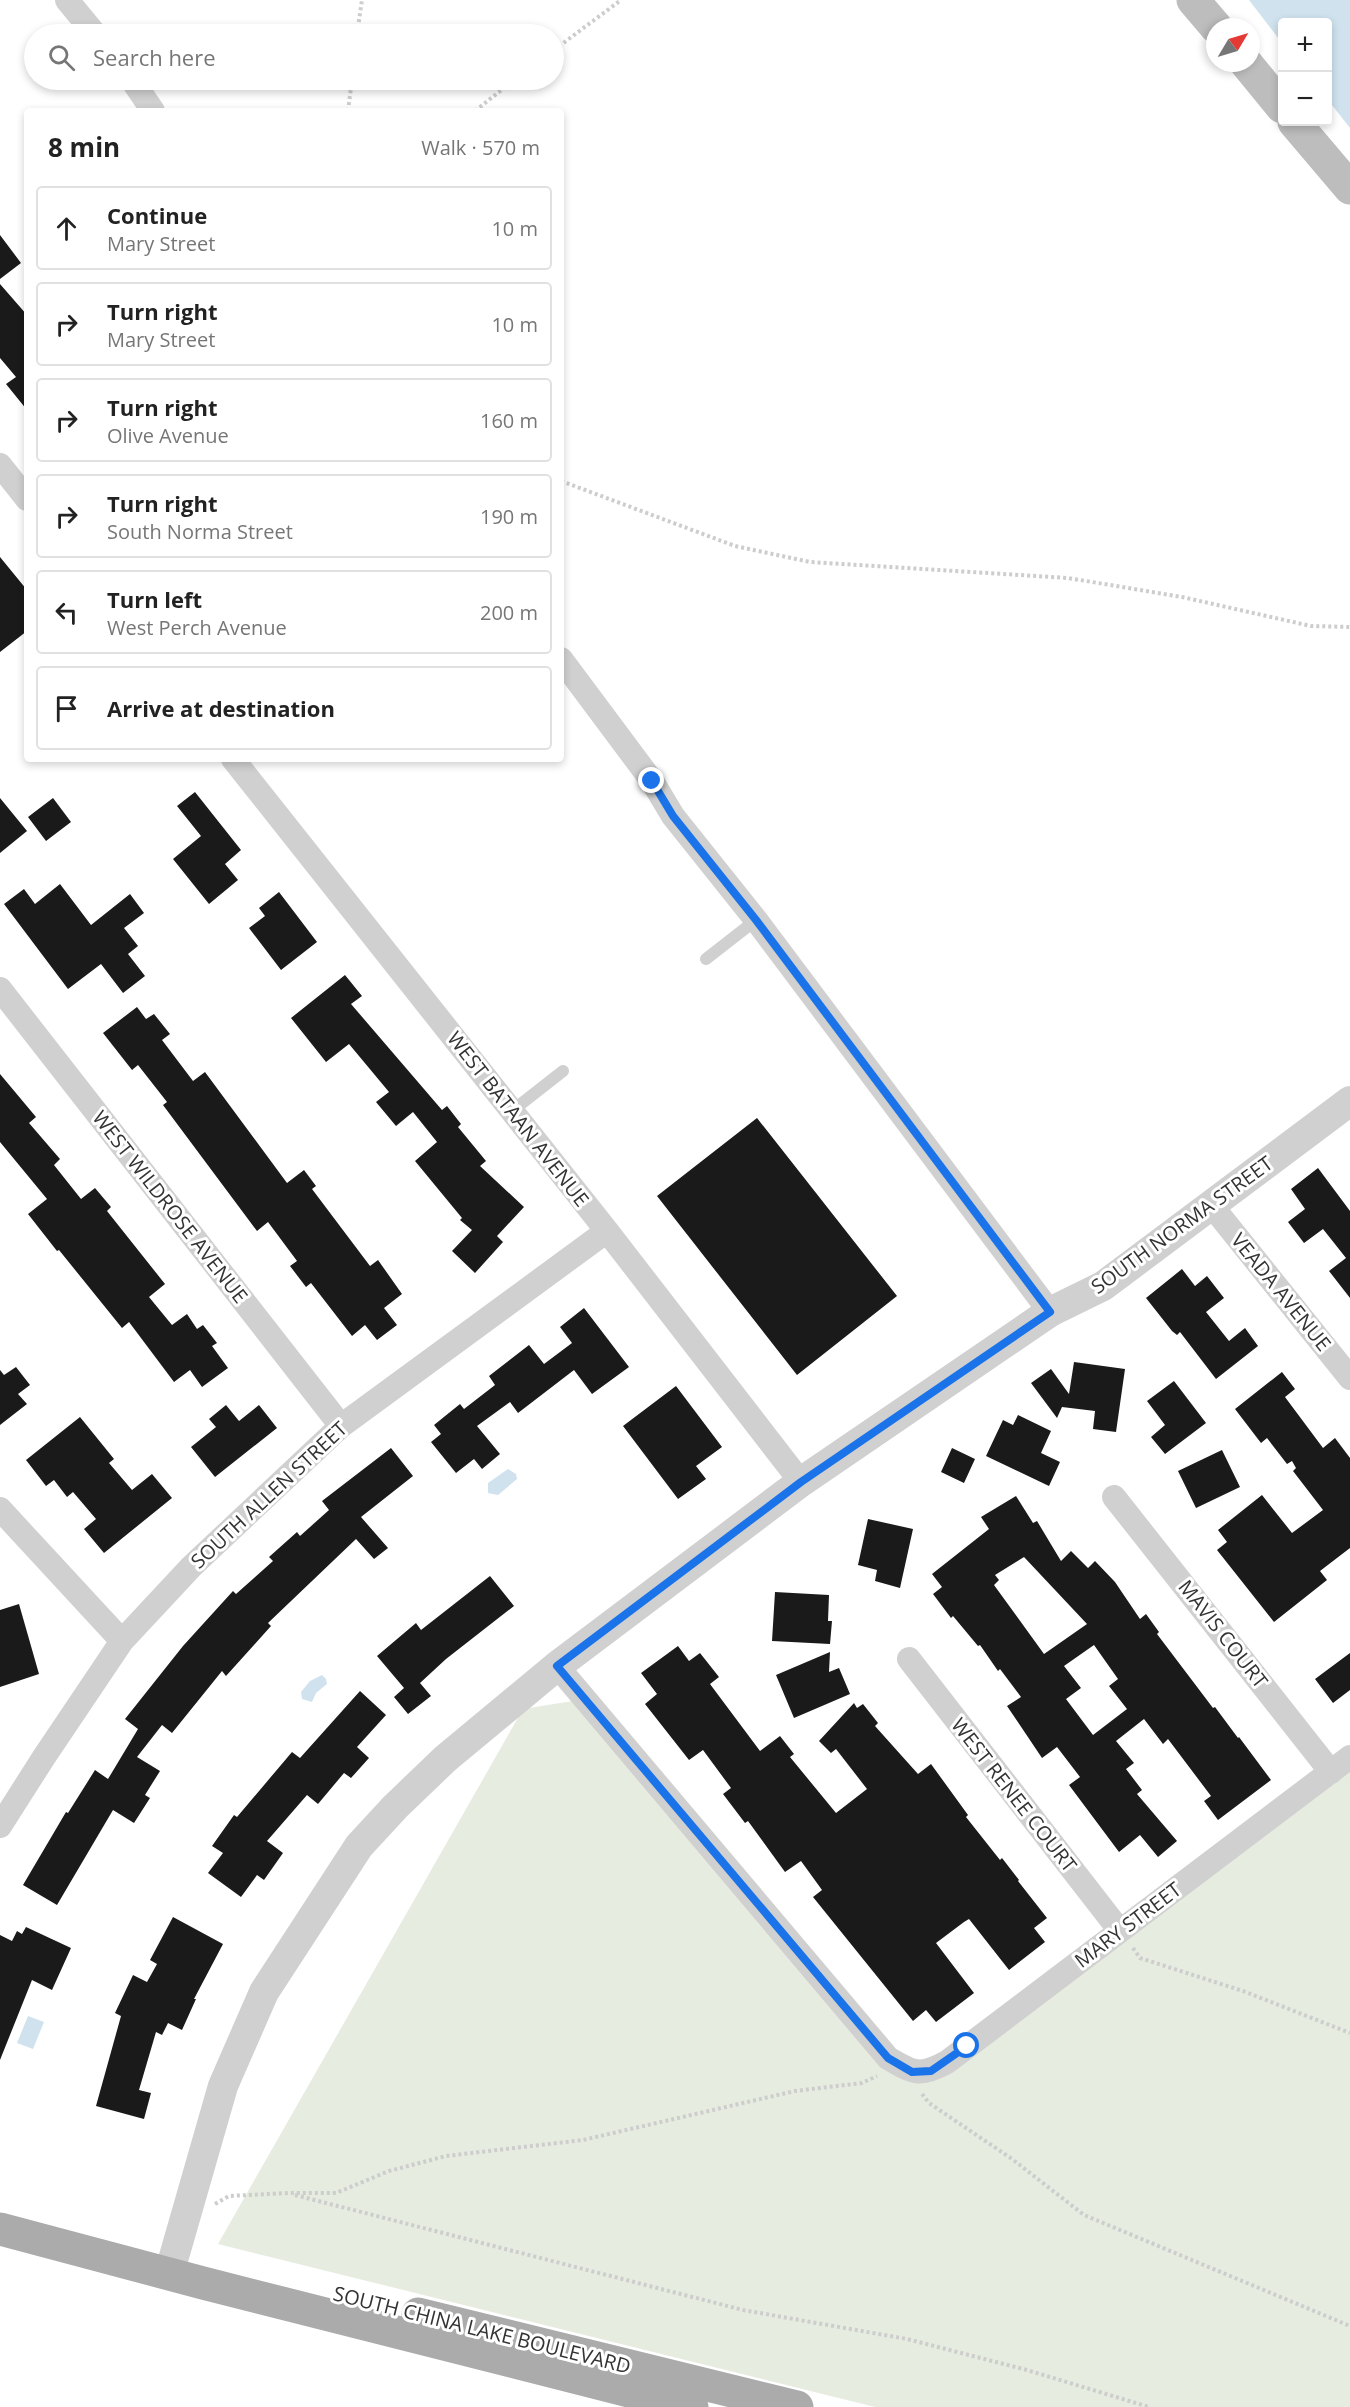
<!DOCTYPE html>
<meta charset="utf-8">
<style>
:root{--surface:#fff;--page:#f6f6f6;--text:#222;--muted:#767676;--line:#e0e0e0}
body{margin:0;font-family:"Open Sans",sans-serif;background:var(--page);color:var(--text)}
.controls{position:absolute;right:18px;top:18px;display:grid;overflow:hidden;border-radius:6px;box-shadow:0 3px 9px #0003}
.controls button{width:54px;height:54px;display:grid;place-items:center;padding:0;border:0;border-bottom:2px solid var(--line);background:var(--surface);color:var(--text);font:30px sans-serif}
.compass{position:absolute;left:1206px;top:18px;width:54px;height:54px;border-radius:50%;background:var(--surface);box-shadow:0 3px 9px #0003;rotate:52deg}
.stop{position:absolute;width:18px;height:18px;margin:-14px;border:4px solid #1a73e8;border-radius:50%;background:#fff}
.stop.end{background:#1a73e8;border-color:#fff;box-shadow:0 2px 6px #0008}
.list{margin:0;padding:0;list-style:none}
h2{display:flex;justify-content:space-between;align-items:center;height:78px;margin:0;padding:0 24px;font-size:26px}
h2 small{font-size:20px;font-weight:400;color:var(--muted)}
.list li{display:grid;grid-template-columns:39px 1fr auto;gap:18px;align-items:center;box-sizing:border-box;height:84px;margin:0 12px 12px;padding:0 12px;border:2px solid var(--line);border-radius:6px}
.list b{display:block;font-size:22px;white-space:nowrap}
.list p{margin:0;font-size:20px;white-space:nowrap;color:var(--muted)}
.list em{font-size:20px;font-style:normal;color:var(--muted)}
.icon{flex:none;width:33px;height:33px;fill:none;stroke:currentColor;stroke-width:2;stroke-linecap:round;stroke-linejoin:round}
.map{position:relative;flex:none;width:1350px;height:2407px;overflow:hidden}
.search{position:absolute;background:var(--surface);box-shadow:0 3px 9px #0003;left:24px;top:24px;width:540px;height:66px;display:flex;align-items:center;gap:15px;box-sizing:border-box;padding:0 21px;border-radius:33px;color:var(--muted);font-size:22px}
.panel{position:absolute;background:var(--surface);box-shadow:0 3px 9px #0003;left:24px;top:108px;width:540px;height:654px;border-radius:6px}
.map>svg:first-child{display:block}
</style>
<div class="map">
<svg width="1350" height="2407" viewBox="0 0 1350 2407">
<rect width="100%" height="100%" fill="#fff"/>
<path fill="#e6ecdf" d="M579 1700 903 2068 931 2078 1350 1765V2407H875L218 2244 523 1709Z"/>
<path fill="#cfe2ee" d="M1249 0H1350V128L1328 100V22H1282V43Z
M508 1469 516 1474 517 1479 498 1495 488 1493V1483Z
M322 1675 326 1679 327 1684 316 1693 312 1702 302 1699 301 1692 310 1681Z
M28 2016 44 2022 33 2049 17 2043Z"/>
<path fill="#1a1a1a" fill-rule="evenodd" d="M0 235 21 263 0 279Z
M0 284 27 315V410L6 384 16 377 0 358Z
M0 557 27 590V631L0 652Z
M195 792 241 850 225 864 238 880 209 904 173 859 201 836 177 806Z
M0 798 27 831 0 853Z
M53 798 71 822 46 841 28 817Z
M60 884 91 925 130 894 144 913 124 928 138 946 128 954 145 976 123 993 101 964 68 989 4 904 24 889 35 904Z
M279 892 317 942 281 970 249 928 265 916 259 908Z
M345 975 362 996 351 1004 442 1110 447 1106 461 1124 458 1127 486 1161 480 1166 524 1207 497 1236 503 1242 475 1273 452 1251 472 1230 460 1220 462 1218 415 1161 437 1142 413 1112 396 1126 376 1102 389 1092 349 1044 326 1062 291 1018Z
M137 1007 146 1019 154 1014 170 1034 162 1040 193 1081 205 1072 287 1183 304 1170 316 1186 312 1189 370 1266 378 1260 402 1294 384 1308 397 1325 377 1340 365 1325 352 1336 311 1283 306 1287 290 1266 297 1261 268 1222 257 1231 163 1105 167 1102 138 1065 132 1070 103 1033Z
M0 1074 36 1117 29 1123 60 1159 54 1165 81 1199 95 1188 111 1207 107 1211 165 1284 149 1297 172 1325 187 1314 197 1329 203 1325 217 1343 212 1346 228 1368 202 1387 190 1370 174 1382 129 1322 122 1328 59 1250 57 1251 28 1214 47 1199 0 1142Z
M757 1118 897 1296 797 1375 657 1196Z
M1318 1168 1350 1211V1298L1329 1271 1346 1258 1323 1229 1304 1243 1288 1222 1305 1209 1291 1189Z
M1182 1269 1195 1286 1207 1276 1224 1298 1206 1312 1229 1341 1245 1328 1258 1346 1216 1379 1180 1332 1177 1335 1172 1331 1146 1298Z
M584 1308 629 1367 592 1394 574 1370 518 1413 510 1402 477 1426 500 1454 482 1469 474 1459 456 1473 431 1442 441 1434 434 1425 460 1404 464 1409 495 1385 489 1376 529 1345 544 1364 572 1343 560 1327Z
M1074 1362 1125 1369 1116 1432 1093 1429 1095 1411 1062 1407 1057 1418 1031 1383 1051 1369 1069 1394Z
M16 1367 30 1385 18 1394 27 1404 0 1425V1370L4 1375Z
M1282 1372 1295 1389 1285 1397 1323 1448 1335 1438 1350 1458V1548L1320 1571 1327 1580 1274 1622 1217 1550 1227 1542 1218 1530 1262 1495 1292 1533 1323 1510 1293 1471 1296 1468 1292 1461 1287 1464 1267 1438 1261 1443 1235 1409Z
M1174 1381 1206 1423 1165 1454 1151 1437 1165 1425 1147 1401Z
M676 1386 722 1447 696 1466 706 1479 678 1499 623 1426Z
M226 1405 239 1421 259 1405 277 1428 215 1477 191 1447 216 1427 209 1419Z
M1018 1415 1051 1431 1041 1453 1060 1462 1049 1486 986 1456 1003 1420 1013 1425Z
M80 1417 114 1459 109 1463 132 1490 152 1474 172 1498 104 1553 84 1529 96 1519 73 1492 67 1497 54 1480 46 1486 26 1460Z
M391 1448 413 1476 361 1517 388 1548 374 1559 356 1539 268 1623 271 1626 226 1676 222 1671 172 1733 162 1725 137 1757 160 1771 145 1795 150 1798 134 1823 113 1810 57 1905 23 1885 66 1812 68 1813 95 1770 108 1779 138 1729 125 1719 183 1646 233 1591 236 1594 273 1561 269 1557 297 1532 300 1536 329 1510 322 1501Z
M952 1448 975 1459 964 1483 941 1472Z
M1222 1450 1240 1487 1196 1508 1178 1471Z
M1016 1496 1033 1523 1037 1521 1061 1561 1071 1551 1088 1568 1095 1561 1115 1582 1140 1619 1146 1614 1159 1632 1157 1634 1213 1708 1215 1707 1238 1738 1239 1737 1271 1780 1218 1820 1204 1801 1211 1796 1168 1739 1163 1744 1144 1719 1116 1741 1134 1763 1126 1769 1142 1790 1137 1794 1177 1841 1158 1857 1140 1835 1119 1852 1069 1785 1080 1777 1057 1747 1042 1758 1007 1706 1021 1697 1000 1669 998 1671 980 1645 978 1646 953 1616 951 1618 933 1594 942 1587 932 1574 989 1529 981 1517ZM1024 1557 1087 1624 1044 1654 994 1585 999 1580 995 1575ZM1094 1645 1118 1679 1109 1686 1127 1709 1093 1735 1066 1699 1081 1688 1064 1666Z
M868 1519 913 1529 900 1588 875 1581 877 1570 858 1565Z
M490 1576 514 1606 446 1659 420 1683 431 1696 408 1714 394 1697 404 1688 377 1656 416 1623 421 1630Z
M775 1592 829 1595 828 1621H832L830 1644 772 1641Z
M19 1604 39 1674 0 1687V1610Z
M678 1646 689 1661 700 1653 719 1677 710 1684 760 1751 780 1736 794 1754 790 1757 836 1813 867 1789 836 1749 831 1753 819 1741 854 1703 857 1708 863 1704 878 1723 875 1726 918 1774 931 1764 968 1815 966 1817 1000 1860 1002 1858 1019 1880 1018 1881 1047 1918 1034 1928 1045 1942 1009 1970 969 1919 964 1922 936 1943 974 1993 936 2022 926 2010 913 2021 813 1897 822 1890 801 1861 785 1872 748 1821 745 1823 723 1794 731 1788 703 1750 689 1760 645 1704 657 1694 641 1673Z
M830 1652 829 1672 839 1668 850 1694 794 1718 776 1675Z
M1350 1653V1690L1333 1703 1315 1679Z
M360 1691 386 1715 357 1747 369 1758 351 1778 344 1773 318 1804 307 1795 267 1841 283 1853 264 1880 257 1875 241 1897 208 1873 223 1853 212 1846 234 1815 237 1817 292 1752 300 1758Z
M173 1917 223 1944 194 1999H196L182 2030 168 2023 162 2035 156 2032 139 2090 151 2093 144 2119 96 2106 121 2016 115 2013 133 1975 147 1982 157 1964 150 1960Z
M26 1927 71 1948 52 1990 32 1980 0 2060V1935L12 1941 17 1931 22 1934Z"/>
<g fill="none" stroke-linecap="round" stroke-linejoin="round">
<path stroke="#cdcdcd" stroke-width="4" stroke-dasharray="3 3" stroke-linecap="butt" d="M357 34 362 0
M554 50 621 0
M348 111 352 80
M475 111 514 80
M561 481 735 546 810 562 1068 578 1182 597 1311 626 1350 627
M1133 1948 1140 1958 1243 1991 1350 2033
M922 2094 929 2103 1012 2159 1084 2215 1350 2326
M295 2195 743 2310 907 2339 1027 2370 1149 2407
M215 2204 229 2196 289 2193H336L389 2171 446 2156 583 2140 795 2091 862 2083 877 2076"/>
<path stroke="#d0d0d0" stroke-width="12" d="M706 959 756 920
M512 1111 563 1071"/>
<path stroke="#d0d0d0" stroke-width="24" d="M67 0 95 34
M132 80 153 111
M0 465 27 499
M561 659 652 781 673 816 756 920 1050 1312
M233 759 607 1231 801 1482
M0 989 341 1426
M1212 1206 1350 1378
M1114 1497 1331 1772
M0 1509 122 1641
M909 1659 1120 1931
M557 1666 888 2058C913 2073 920 2077 947 2062L1350 1757
M0 1826 44 1757 122 1641 191 1567 341 1426 607 1231"/>
<path stroke="#d0d0d0" stroke-width="30" d="M169 2274 223 2086 264 1992 359 1846 395 1807 445 1759 557 1666 801 1482 1050 1312 1103 1286 1350 1101"/>
<path stroke="#bdbdbd" stroke-width="33" d="M1193 0 1216 27
M1246 63 1282 107
M1294 122 1350 188"/>
<path stroke="#ababab" stroke-width="33" d="M0 2229 203 2283 692 2407
M418 2314 797 2407"/>
</g>
<g fill="none" stroke-linecap="round" stroke-linejoin="round">
<path stroke="#1a73e8" stroke-width="8" d="M652 781 673 816 756 920 1050 1312 801 1482 557 1666 888 2058 912 2072 931 2071 967 2046"/>
</g>
<g text-anchor="middle" stroke-width="6" stroke-linejoin="round" paint-order="stroke">
<g font-size="20" fill="#333" stroke="#fff">
<text transform="translate(518 1119) rotate(52)" y="7">WEST BATAAN AVENUE</text>
<text transform="translate(170 1207) rotate(52)" y="7">WEST WILDROSE AVENUE</text>
<text transform="translate(1182 1225) rotate(-36)" y="7">SOUTH NORMA STREET</text>
<text transform="translate(1281 1292) rotate(51)" y="7">VEADA AVENUE</text>
<text transform="translate(269 1495) rotate(-43)" y="7">SOUTH ALLEN STREET</text>
<text transform="translate(1223 1634) rotate(52)" y="7">MAVIS COURT</text>
<text transform="translate(1014 1795) rotate(52)" y="7">WEST RENEE COURT</text>
<text transform="translate(1128 1925) rotate(-37)" y="7">MARY STREET</text>
<text transform="translate(482 2330) rotate(14)" y="7">SOUTH CHINA LAKE BOULEVARD</text>
</g>
</g>
</svg>
<div class="controls">
<button>+</button>
<button>−</button>
</div>
<svg class="compass" viewBox="-18 -18 36 36"><path d="M0-13l5 13h-10z" fill="#e53935"/><path d="M0 13l5-13h-10z" fill="#767676"/></svg>
<div class="stop" style="left:967px;top:2046px"></div>
<div class="stop end" style="left:652px;top:781px"></div>
<div class="search"><svg class="icon" aria-label="search" viewBox="0 0 24 24"><circle cx="10" cy="10" r="6"/><path d="M15 15l6 6"/></svg>Search here</div>
<section class="panel">
<h2>8 min<small>Walk · 570 m</small></h2>
<ul class="list">
<li><svg class="icon" aria-label="ahead" viewBox="0 0 24 24"><path d="M12 20V5M6 11l6-6 6 6"/></svg><div><b>Continue</b><p>Mary Street</p></div><em>10 m</em></li>
<li><svg class="icon" aria-label="right" viewBox="0 0 24 24"><path d="M7 20v-9h11M14 6l5 5-5 5"/></svg><div><b>Turn right</b><p>Mary Street</p></div><em>10 m</em></li>
<li><svg class="icon" aria-label="right" viewBox="0 0 24 24"><path d="M7 20v-9h11M14 6l5 5-5 5"/></svg><div><b>Turn right</b><p>Olive Avenue</p></div><em>160 m</em></li>
<li><svg class="icon" aria-label="right" viewBox="0 0 24 24"><path d="M7 20v-9h11M14 6l5 5-5 5"/></svg><div><b>Turn right</b><p>South Norma Street</p></div><em>190 m</em></li>
<li><svg class="icon" aria-label="left" viewBox="0 0 24 24"><path d="M17 20v-9H6M10 6l-5 5 5 5"/></svg><div><b>Turn left</b><p>West Perch Avenue</p></div><em>200 m</em></li>
<li><svg class="icon" aria-label="arrive" viewBox="0 0 24 24"><path d="M6 21V4h12l-3 4 3 4H6"/></svg><div><b>Arrive at destination</b></div></li>
</ul>
</section>
</div>
